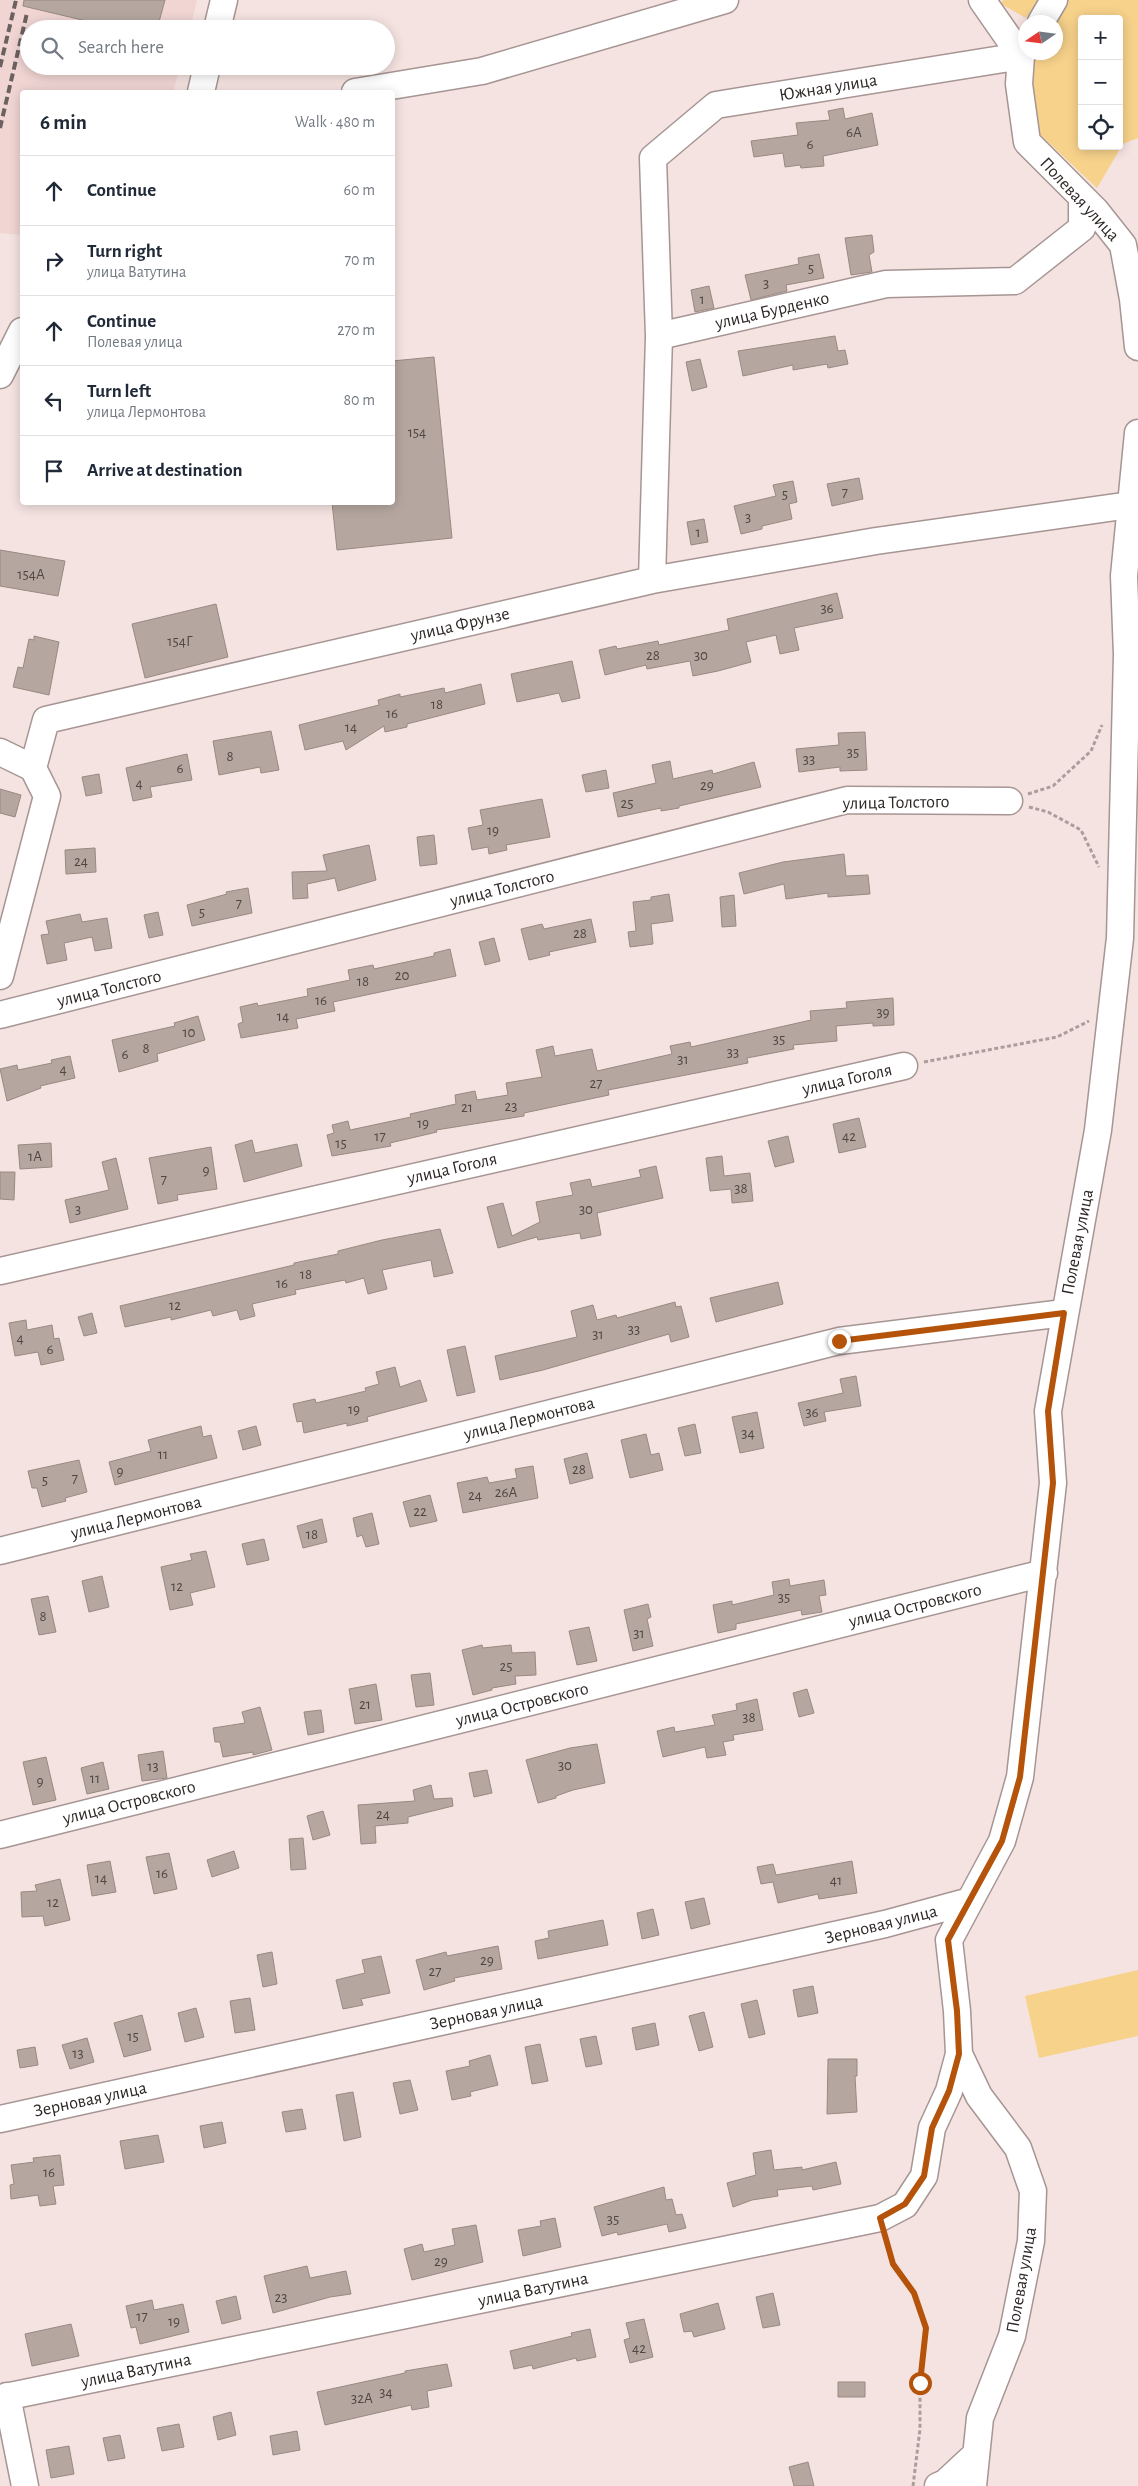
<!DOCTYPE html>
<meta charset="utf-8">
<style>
:root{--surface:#fff;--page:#f6f6f7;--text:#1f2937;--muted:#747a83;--line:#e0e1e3}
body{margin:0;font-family:"Alegreya Sans",sans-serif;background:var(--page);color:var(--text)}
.controls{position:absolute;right:15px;top:15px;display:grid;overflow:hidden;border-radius:5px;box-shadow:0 2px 12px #0003}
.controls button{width:45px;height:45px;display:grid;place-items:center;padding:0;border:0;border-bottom:1px solid var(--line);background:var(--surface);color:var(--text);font:25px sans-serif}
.compass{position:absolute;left:1018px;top:15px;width:45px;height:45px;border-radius:50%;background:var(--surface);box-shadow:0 2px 12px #0003;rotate:257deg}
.stop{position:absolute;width:15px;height:15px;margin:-11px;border:4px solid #b45309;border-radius:50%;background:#fff}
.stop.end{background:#b45309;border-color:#fff;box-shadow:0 1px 5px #0008}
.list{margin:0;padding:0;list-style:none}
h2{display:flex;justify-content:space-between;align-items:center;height:65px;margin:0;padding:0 20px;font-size:21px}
h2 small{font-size:16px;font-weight:400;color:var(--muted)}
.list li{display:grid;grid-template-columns:32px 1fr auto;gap:15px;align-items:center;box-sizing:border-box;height:70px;padding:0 20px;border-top:1px solid var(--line)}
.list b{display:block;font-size:19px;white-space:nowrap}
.list p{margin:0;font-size:16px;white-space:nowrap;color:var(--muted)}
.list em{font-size:16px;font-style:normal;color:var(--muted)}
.icon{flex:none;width:28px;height:28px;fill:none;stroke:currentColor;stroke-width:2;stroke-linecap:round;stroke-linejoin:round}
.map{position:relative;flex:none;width:1138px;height:2486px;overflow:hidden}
.search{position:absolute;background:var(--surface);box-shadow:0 2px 12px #0003;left:20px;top:20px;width:375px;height:55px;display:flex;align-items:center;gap:12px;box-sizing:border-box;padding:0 18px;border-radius:28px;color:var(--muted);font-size:19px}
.panel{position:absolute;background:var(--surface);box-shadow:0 2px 12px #0003;left:20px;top:90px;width:375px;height:415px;border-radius:5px}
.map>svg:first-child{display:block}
</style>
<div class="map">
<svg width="1138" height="2486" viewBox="0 0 1138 2486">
<rect width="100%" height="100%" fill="#f5e3e1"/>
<path fill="#f0d5d3" d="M0 0H197L190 29H29V66H180L173 92H22V235L0 233Z"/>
<path fill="#f7d28b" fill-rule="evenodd" d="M1003 0H1038L1026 18 1001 4Z
M1064 0H1138V138L1123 144 1097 188 1034 129 1028 68 1035 53 1056 52V22ZM1082 19H1119V146H1082Z
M1138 1970V2036L1039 2058 1025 1996Z"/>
<path fill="#b5a79f" stroke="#978a82" d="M24 0H165L157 29H120L23 6Z
M843 108 845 119 872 113 878 145 823 156 824 166 801 168 800 165 785 167 783 153 754 157 751 141 798 135 796 123 830 120 828 111Z
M872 235 874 252 869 255 872 272 851 275 845 238Z
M819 254 824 278 786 285 787 291 751 300 745 275 799 264 798 258Z
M709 286 714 308 695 312 691 290Z
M835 336 838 351 845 350 848 364 828 368 827 364 793 370V365L743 376 738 351Z
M434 357 452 538 337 550 332 502H392V361Z
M700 359 707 387 692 391 686 362Z
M859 478 863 499 832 506 827 484Z
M793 481 797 502 789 504 792 519 762 526V529L741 534 734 506 776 496 773 485Z
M704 519 708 542 691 545 687 522Z
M0 550 65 561 58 596 0 586Z
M837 593 843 618 794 628 799 650 780 654 776 635 746 642 751 662 718 671 693 676 690 661 647 669 646 665 605 675 599 650 616 646 617 649 658 641 659 645 729 630 727 619Z
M216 604 228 657 145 678 132 624Z
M34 636 59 642 49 695 13 687 18 667 23 668 29 639 34 640Z
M572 661 580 698 562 702 559 693 517 702 511 674Z
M481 684 485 704 407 724V727L385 732 384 726 346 750 343 741 305 750 299 725 379 705 378 700 400 694V697L444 688 445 693Z
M271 731 279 770 261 773 260 767 219 775 213 741Z
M865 732 867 770 840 771V767L799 772 796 749 839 745 838 733Z
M187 754 192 780 150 787 152 797 133 801 126 768Z
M670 761 673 779 712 770 713 774 754 762 761 787 679 806V808L661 811V808L618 817 613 793 656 783 652 765Z
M606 770 609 788 586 792 582 775Z
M99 774 102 793 86 796 82 777Z
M0 789 21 795 15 817 0 813Z
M542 799 550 837 506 845 507 850 489 854 488 847 472 850 468 828 483 825 480 810Z
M434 835 437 864 420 866 417 837Z
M369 845 376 880 338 891 335 878 307 884 308 898 293 899 292 872 327 871 323 855Z
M95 848 96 872 66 874 65 850Z
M844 854 846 876 868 875 870 894 828 897V893L786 899 784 884 744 894 739 873 783 862Z
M248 888 252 913 192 926 187 905 227 894 226 892Z
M669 894 673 921 651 924 653 944 630 947 628 932 636 931 633 902 651 900V897Z
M734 895 736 926 722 927 720 897Z
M158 912 163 935 149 938 144 915Z
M80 914 82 922 107 918 112 948 95 951 92 937 64 943 67 960 47 964 41 935 49 934 46 921Z
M591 919 596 942 549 952 550 955 529 960 521 929 542 924 544 929Z
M494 938 500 961 485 965 479 942Z
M450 949 456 976 333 1002 335 1011 296 1019 298 1028 241 1038 238 1024 243 1022 240 1007 257 1003 258 1006 308 996 307 989 350 980 348 970 373 965 374 969 434 956V953Z
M893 998 894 1025 873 1026V1023L836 1026 837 1041 793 1045 794 1049 747 1058 748 1063 608 1090 609 1095 524 1113V1116L436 1130 437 1132 390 1143 391 1146 332 1156 327 1135 334 1133 332 1125 348 1121 350 1130 411 1117 410 1114 456 1104 455 1095 475 1091 477 1100 508 1095 506 1083 542 1077 536 1050 553 1046 555 1056 592 1049 597 1071 672 1054 670 1046 690 1042 691 1047 811 1020 810 1011 847 1008 846 1002Z
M198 1016 205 1040 157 1054 158 1061 119 1072 112 1040 175 1026 174 1023Z
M70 1056 75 1078 40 1086 41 1088 7 1101 0 1069 17 1065 18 1070 52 1063 51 1060Z
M859 1118 866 1147 839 1153 833 1124Z
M788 1136 794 1162 775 1167 768 1141Z
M252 1140 255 1153 297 1144 302 1166 244 1182 235 1145Z
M51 1143 52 1167 20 1169 18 1145Z
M211 1147 217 1189 177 1195 178 1200 158 1204 149 1158Z
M722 1156 724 1176 750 1173 753 1201 732 1203 731 1189 710 1191 706 1158Z
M116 1158 128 1209 70 1223 65 1200 109 1190 102 1162Z
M656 1166 663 1198 597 1213 601 1235 581 1239 580 1233 538 1240 537 1237 498 1248 487 1207 503 1203 512 1236 540 1222 536 1202 573 1195 570 1183 590 1179 592 1187 641 1177 639 1170Z
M0 1172H15L14 1200 0 1199Z
M440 1229 453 1273 434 1277 431 1260 382 1270 387 1289 368 1294 364 1278 346 1283 345 1280 295 1290 296 1294 252 1304 255 1316 240 1320 237 1310 213 1316 211 1310 171 1320V1317L125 1327 120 1306 294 1265V1263L338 1254V1251L382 1240Z
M778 1282 783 1304 716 1322 710 1298Z
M675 1302 676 1307 681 1306 689 1337 671 1342 669 1334 543 1370 500 1380 495 1356 577 1337 571 1311 593 1305 597 1320 616 1315 617 1318Z
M92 1313 97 1333 84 1336 78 1317Z
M26 1320 27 1330 52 1325 54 1339 59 1338 64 1360 41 1365 38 1352 15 1356 9 1323Z
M465 1346 475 1392 457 1396 447 1350Z
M395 1367 400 1387 420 1380 427 1401 367 1417 368 1421 347 1426V1423L304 1433 302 1421 297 1422 293 1404 315 1399 316 1403 366 1391 365 1388 379 1384 376 1372Z
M856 1376 861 1406 824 1412 826 1421 804 1426 798 1403 843 1393 840 1379Z
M757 1412 764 1448 740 1453 732 1417Z
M695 1424 701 1453 685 1456 678 1428Z
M201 1426 203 1437 211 1435 217 1458 115 1485 109 1462 151 1451 148 1440Z
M256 1426 261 1445 243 1450 238 1431Z
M646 1434 651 1455 659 1453 663 1470 630 1478 621 1440Z
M587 1453 593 1478 570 1484 564 1459Z
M79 1460 87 1492 65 1498 66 1501 42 1507 37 1488H32L28 1471Z
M533 1466 538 1498 463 1513 457 1483 487 1477 489 1483 517 1478 515 1469Z
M430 1495 437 1521 410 1527 403 1502Z
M372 1513 379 1544 366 1547 362 1535 357 1537 353 1518Z
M322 1519 327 1542 303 1548 297 1526Z
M264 1539 269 1560 247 1565 242 1544Z
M206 1551 215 1587 190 1593 193 1605 170 1610 161 1567 192 1560 190 1554Z
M102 1576 109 1607 89 1612 82 1581Z
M789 1579 790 1586 824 1580 826 1595 819 1596 822 1612 802 1615 801 1610 736 1624V1629L718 1633 713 1605 732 1601V1605L774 1595 772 1582Z
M48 1596 56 1632 39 1635 31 1599Z
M648 1604 651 1617 647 1619 653 1646 633 1651 624 1610Z
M589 1627 597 1661 577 1665 569 1631Z
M482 1645 483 1648 511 1645 512 1653 535 1652 536 1675 515 1676 516 1684 492 1688V1690L473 1695 462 1650Z
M430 1673 434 1705 416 1707 411 1675Z
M376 1684 382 1720 355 1724 349 1689Z
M807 1689 814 1713 799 1717 793 1693Z
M757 1699 763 1730 733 1735 734 1740 723 1742 726 1755 707 1758 705 1747 663 1757 657 1731 674 1727 675 1732 715 1725 712 1715 737 1710 736 1704Z
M260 1707 272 1750 253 1755V1752L223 1757 220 1742H215L213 1728 245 1723 242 1712Z
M321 1710 324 1732 308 1735 304 1712Z
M597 1744 605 1783 573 1790 556 1796V1798L538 1803 526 1760 570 1748Z
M163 1751 167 1778 142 1781 138 1755Z
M46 1757 56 1800 33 1805 23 1762Z
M103 1762 109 1789 87 1794 81 1768Z
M487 1770 492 1793 474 1797 469 1773Z
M431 1785 434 1799 452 1798 453 1806 408 1817V1823L375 1826 376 1843 361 1844 358 1805 415 1801 413 1790Z
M323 1811 330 1835 313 1840 307 1816Z
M303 1838 306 1869 291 1870 289 1839Z
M234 1851 239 1868 212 1877 207 1860Z
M169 1853 177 1889 154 1894 146 1857Z
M110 1861 116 1892 92 1896 87 1865Z
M852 1861 857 1893 819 1899 818 1894 778 1903 773 1882 761 1884 757 1867 773 1864 776 1875Z
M60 1879 70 1920 45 1926 43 1916 22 1917 21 1892 37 1891 35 1885Z
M704 1898 710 1924 691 1929 685 1902Z
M653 1909 659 1935 642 1939 637 1913Z
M603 1920 608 1945 538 1959 535 1941 549 1938 548 1931Z
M498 1946 502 1969 454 1978 455 1981 424 1990 416 1960 446 1952 447 1956Z
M272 1952 277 1984 263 1987 257 1955Z
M381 1956 390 1993 361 1999 363 2005 343 2009 336 1980 365 1973 362 1960Z
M813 1986 818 2013 798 2017 793 1990Z
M250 1998 255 2030 235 2033 230 2001Z
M757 2000 765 2034 749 2038 741 2004Z
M196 2008 204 2037 185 2042 178 2013Z
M704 2012 713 2047 699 2051 689 2016Z
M142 2015 151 2050 124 2057 114 2023Z
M655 2023 659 2045 636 2050 632 2028Z
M596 2036 602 2064 586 2067 580 2039Z
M87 2038 94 2062 70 2069 62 2045Z
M540 2044 548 2081 532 2084 525 2047Z
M35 2047 38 2065 20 2068 17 2050Z
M490 2055 498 2085 470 2092 471 2096 452 2100 446 2071 470 2066 469 2061Z
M828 2059H857V2076H855L857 2112 827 2114Z
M410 2080 418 2110 400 2114 393 2083Z
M353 2092 361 2137 344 2141 336 2095Z
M302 2109 306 2129 286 2132 282 2112Z
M222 2122 226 2143 204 2148 200 2126Z
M158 2135 164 2162 125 2169 120 2141Z
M771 2150 774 2170 802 2167V2170L836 2162 841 2184 813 2190 812 2186 777 2190 778 2196 752 2200 733 2207 727 2183 756 2175 753 2153Z
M60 2155 64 2185 53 2186 56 2204 40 2206 38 2195 11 2199 10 2185 14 2184 11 2165 34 2162 33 2158Z
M664 2187 666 2200 672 2199 676 2215 682 2214 686 2228 669 2232 667 2224 618 2235 617 2232 602 2236 594 2207Z
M555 2218 561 2247 523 2256 518 2230 541 2226 540 2221Z
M476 2225 483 2262 412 2280 404 2249 422 2244 424 2252 455 2245 452 2229Z
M307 2266 310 2278 346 2271 351 2294 330 2297 273 2313 264 2276Z
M773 2293 780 2325 763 2328 756 2297Z
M236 2296 241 2319 222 2324 216 2301Z
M152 2300 154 2310 183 2304 189 2332 140 2344 136 2327 131 2328 126 2306Z
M718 2303 725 2329 694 2337 692 2331 684 2332 680 2314Z
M644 2319 653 2357 630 2363 624 2340 630 2338 626 2323Z
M71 2324 79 2356 32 2366 25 2334Z
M590 2329 596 2357 577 2361 576 2358 533 2369 532 2365 514 2369 510 2351 572 2336 571 2333Z
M447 2364 452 2386 427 2391 429 2407 412 2410 411 2405 325 2425 317 2392 405 2373V2371Z
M838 2382H865V2397H838Z
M231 2412 236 2435 218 2440 213 2417Z
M179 2424 184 2447 162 2451 157 2428Z
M297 2431 300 2450 273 2455 270 2436Z
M120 2435 125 2458 108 2461 103 2438Z
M69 2446 74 2474 51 2478 46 2450Z
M808 2462 814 2486H794L789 2467Z"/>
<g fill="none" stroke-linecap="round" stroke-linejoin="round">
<g stroke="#a69593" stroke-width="29">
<path id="minor" d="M982 0 1021 56
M1041 22 1054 0
M217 29 224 0
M1026 48 1021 56 1019 84 1027 142 1096 211 1123 245 1133 299 1138 347
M201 92 207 66
M355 92 482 71 725 0
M659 336 886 284 1015 281 1082 228V200
M0 375 22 331
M652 580 659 336 653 158 716 105 1021 56
M0 752 33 768
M0 976 47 796 33 768 46 720 652 580 876 541 1130 505
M0 1015 847 800 1009 801
M0 1271 904 1066
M0 1551 839 1341 1064 1313
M0 1835 1044 1573
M0 2119 885 1924 970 1901
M7 2396 25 2486
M0 2398 880 2218 905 2205 924 2176 932 2128 949 2091 959 2054
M938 2486 945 2483 974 2456
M973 2486 980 2418 1012 2336 1031 2241 1033 2191 1018 2148 979 2096 959 2054 957 2011 949 1940 1002 1841 1020 1777 1053 1483 1048 1411 1098 1130 1120 938 1127 655 1124 576 1138 433"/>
</g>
<path stroke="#ab9d9b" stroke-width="3" stroke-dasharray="4 2.5" stroke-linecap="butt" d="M1028 794 1053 786 1091 751 1102 725
M1029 807 1048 812 1081 830 1099 867
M924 1062 1057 1037 1089 1021
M886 2239 893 2264 914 2293 926 2327 920 2383V2429L913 2486"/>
<use href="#minor" stroke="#fff" stroke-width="26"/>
<path stroke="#6b615f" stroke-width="4" stroke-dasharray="8 4" stroke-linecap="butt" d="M0 67 16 0
M0 128 27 13"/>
</g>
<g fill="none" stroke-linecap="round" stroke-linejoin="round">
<path stroke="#b45309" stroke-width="6" d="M839 1341 1064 1313 1048 1411 1053 1483 1020 1777 1002 1841 948 1940 957 2011 959 2054 949 2091 932 2128 924 2176 905 2204 880 2218 893 2264 914 2293 926 2328 920 2383"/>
</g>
<g text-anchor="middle" stroke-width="4" stroke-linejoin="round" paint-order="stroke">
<g font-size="15" fill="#504744">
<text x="854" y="137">6А</text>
<text x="810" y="149">6</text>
<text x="811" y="273">5</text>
<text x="766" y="288">3</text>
<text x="702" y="304">1</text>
<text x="417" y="437">154</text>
<text x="845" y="497">7</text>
<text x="785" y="499">5</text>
<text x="748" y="522">3</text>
<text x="698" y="537">1</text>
<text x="31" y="579">154А</text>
<text x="827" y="613">36</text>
<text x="180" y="646">154Г</text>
<text x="653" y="660">28</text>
<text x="701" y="660">30</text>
<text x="437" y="709">18</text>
<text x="392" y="718">16</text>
<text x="351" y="732">14</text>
<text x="853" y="757">35</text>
<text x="230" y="761">8</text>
<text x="809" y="764">33</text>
<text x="180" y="773">6</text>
<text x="139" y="788">4</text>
<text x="707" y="790">29</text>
<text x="627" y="808">25</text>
<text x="493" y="835">19</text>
<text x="81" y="866">24</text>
<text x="239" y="908">7</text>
<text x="202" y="917">5</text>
<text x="580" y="938">28</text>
<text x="402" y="980">20</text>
<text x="363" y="986">18</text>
<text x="321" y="1005">16</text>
<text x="883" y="1017">39</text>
<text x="283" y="1021">14</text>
<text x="189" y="1037">10</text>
<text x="779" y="1044">35</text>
<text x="146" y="1053">8</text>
<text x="733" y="1057">33</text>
<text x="125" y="1059">6</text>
<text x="683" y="1064">31</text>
<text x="63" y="1074">4</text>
<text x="596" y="1088">27</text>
<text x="511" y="1111">23</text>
<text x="467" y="1112">21</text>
<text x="423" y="1128">19</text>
<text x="380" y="1141">17</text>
<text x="849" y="1141">42</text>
<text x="341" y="1148">15</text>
<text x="35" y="1161">1А</text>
<text x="206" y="1175">9</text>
<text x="164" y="1184">7</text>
<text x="741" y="1193">38</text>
<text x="78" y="1214">3</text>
<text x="586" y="1214">30</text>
<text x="306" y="1279">18</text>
<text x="282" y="1288">16</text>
<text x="175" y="1310">12</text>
<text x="634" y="1334">33</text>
<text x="598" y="1339">31</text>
<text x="20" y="1343">4</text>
<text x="50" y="1354">6</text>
<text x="354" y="1414">19</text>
<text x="812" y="1417">36</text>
<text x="748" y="1438">34</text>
<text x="163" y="1459">11</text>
<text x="579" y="1474">28</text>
<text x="120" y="1476">9</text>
<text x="75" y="1483">7</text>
<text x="45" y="1485">5</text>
<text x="506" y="1497">26А</text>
<text x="475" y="1500">24</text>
<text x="420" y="1516">22</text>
<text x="312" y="1539">18</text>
<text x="177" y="1591">12</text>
<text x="784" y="1602">35</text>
<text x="43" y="1621">8</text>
<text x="639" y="1638">31</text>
<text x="506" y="1671">25</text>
<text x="365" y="1709">21</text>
<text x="749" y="1722">38</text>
<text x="565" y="1770">30</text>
<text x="153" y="1771">13</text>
<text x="95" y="1783">11</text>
<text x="40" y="1786">9</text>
<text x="383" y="1819">24</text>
<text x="162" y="1878">16</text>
<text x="101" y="1883">14</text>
<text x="836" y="1885">41</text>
<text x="53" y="1907">12</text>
<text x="487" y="1965">29</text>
<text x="435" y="1976">27</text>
<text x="133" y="2041">15</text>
<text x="78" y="2058">13</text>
<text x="49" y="2177">16</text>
<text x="613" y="2224">35</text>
<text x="441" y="2266">29</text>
<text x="281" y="2302">23</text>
<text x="142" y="2321">17</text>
<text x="174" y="2326">19</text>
<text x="639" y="2353">42</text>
<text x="386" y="2397">34</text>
<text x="362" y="2403">32А</text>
</g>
<g font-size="18" fill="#2e2726" stroke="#fff">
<text transform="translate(828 87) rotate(-9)" y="6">Южная улица</text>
<text transform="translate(1080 199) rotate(47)" y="6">Полевая улица</text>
<text transform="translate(772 310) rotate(-13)" y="6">улица Бурденко</text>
<text transform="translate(460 624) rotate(-13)" y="6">улица Фрунзе</text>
<text transform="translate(896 802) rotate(-1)" y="6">улица Толстого</text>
<text transform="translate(502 888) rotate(-14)" y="6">улица Толстого</text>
<text transform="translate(109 988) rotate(-14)" y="6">улица Толстого</text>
<text transform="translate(847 1079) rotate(-13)" y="6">улица Гоголя</text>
<text transform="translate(452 1168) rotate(-13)" y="6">улица Гоголя</text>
<text transform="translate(1077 1242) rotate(-79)" y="6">Полевая улица</text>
<text transform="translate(529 1418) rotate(-14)" y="6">улица Лермонтова</text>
<text transform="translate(136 1517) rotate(-14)" y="6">улица Лермонтова</text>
<text transform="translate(915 1605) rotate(-14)" y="6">улица Островского</text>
<text transform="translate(522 1704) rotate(-14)" y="6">улица Островского</text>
<text transform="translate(129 1802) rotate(-14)" y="6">улица Островского</text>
<text transform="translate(881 1924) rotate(-14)" y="6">Зерновая улица</text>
<text transform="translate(486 2012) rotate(-12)" y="6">Зерновая улица</text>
<text transform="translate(90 2099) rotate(-12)" y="6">Зерновая улица</text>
<text transform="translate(1021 2280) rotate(-80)" y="6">Полевая улица</text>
<text transform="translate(533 2289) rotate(-12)" y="6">улица Ватутина</text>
<text transform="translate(136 2370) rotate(-12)" y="6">улица Ватутина</text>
</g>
</g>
</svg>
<div class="controls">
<button>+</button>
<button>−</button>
<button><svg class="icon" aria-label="locate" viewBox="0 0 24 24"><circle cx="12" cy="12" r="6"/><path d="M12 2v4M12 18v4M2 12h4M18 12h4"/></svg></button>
</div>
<svg class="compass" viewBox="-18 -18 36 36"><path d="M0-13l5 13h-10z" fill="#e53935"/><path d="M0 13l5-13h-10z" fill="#747a83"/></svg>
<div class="stop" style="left:920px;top:2383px"></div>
<div class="stop end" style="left:839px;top:1341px"></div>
<div class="search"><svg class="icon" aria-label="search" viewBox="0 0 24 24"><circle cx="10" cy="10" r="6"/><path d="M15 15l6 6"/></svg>Search here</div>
<section class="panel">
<h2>6 min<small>Walk · 480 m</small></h2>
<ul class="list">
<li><svg class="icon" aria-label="ahead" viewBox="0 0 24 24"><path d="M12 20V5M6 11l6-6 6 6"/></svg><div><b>Continue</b></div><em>60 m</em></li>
<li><svg class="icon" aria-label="right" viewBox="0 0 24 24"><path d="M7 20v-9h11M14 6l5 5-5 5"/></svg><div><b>Turn right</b><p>улица Ватутина</p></div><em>70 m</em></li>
<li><svg class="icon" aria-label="ahead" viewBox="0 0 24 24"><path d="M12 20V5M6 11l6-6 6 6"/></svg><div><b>Continue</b><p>Полевая улица</p></div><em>270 m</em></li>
<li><svg class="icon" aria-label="left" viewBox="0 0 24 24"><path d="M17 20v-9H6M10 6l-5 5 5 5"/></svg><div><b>Turn left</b><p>улица Лермонтова</p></div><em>80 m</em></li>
<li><svg class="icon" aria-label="arrive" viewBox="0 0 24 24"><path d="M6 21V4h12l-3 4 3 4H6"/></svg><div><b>Arrive at destination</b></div></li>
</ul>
</section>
</div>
